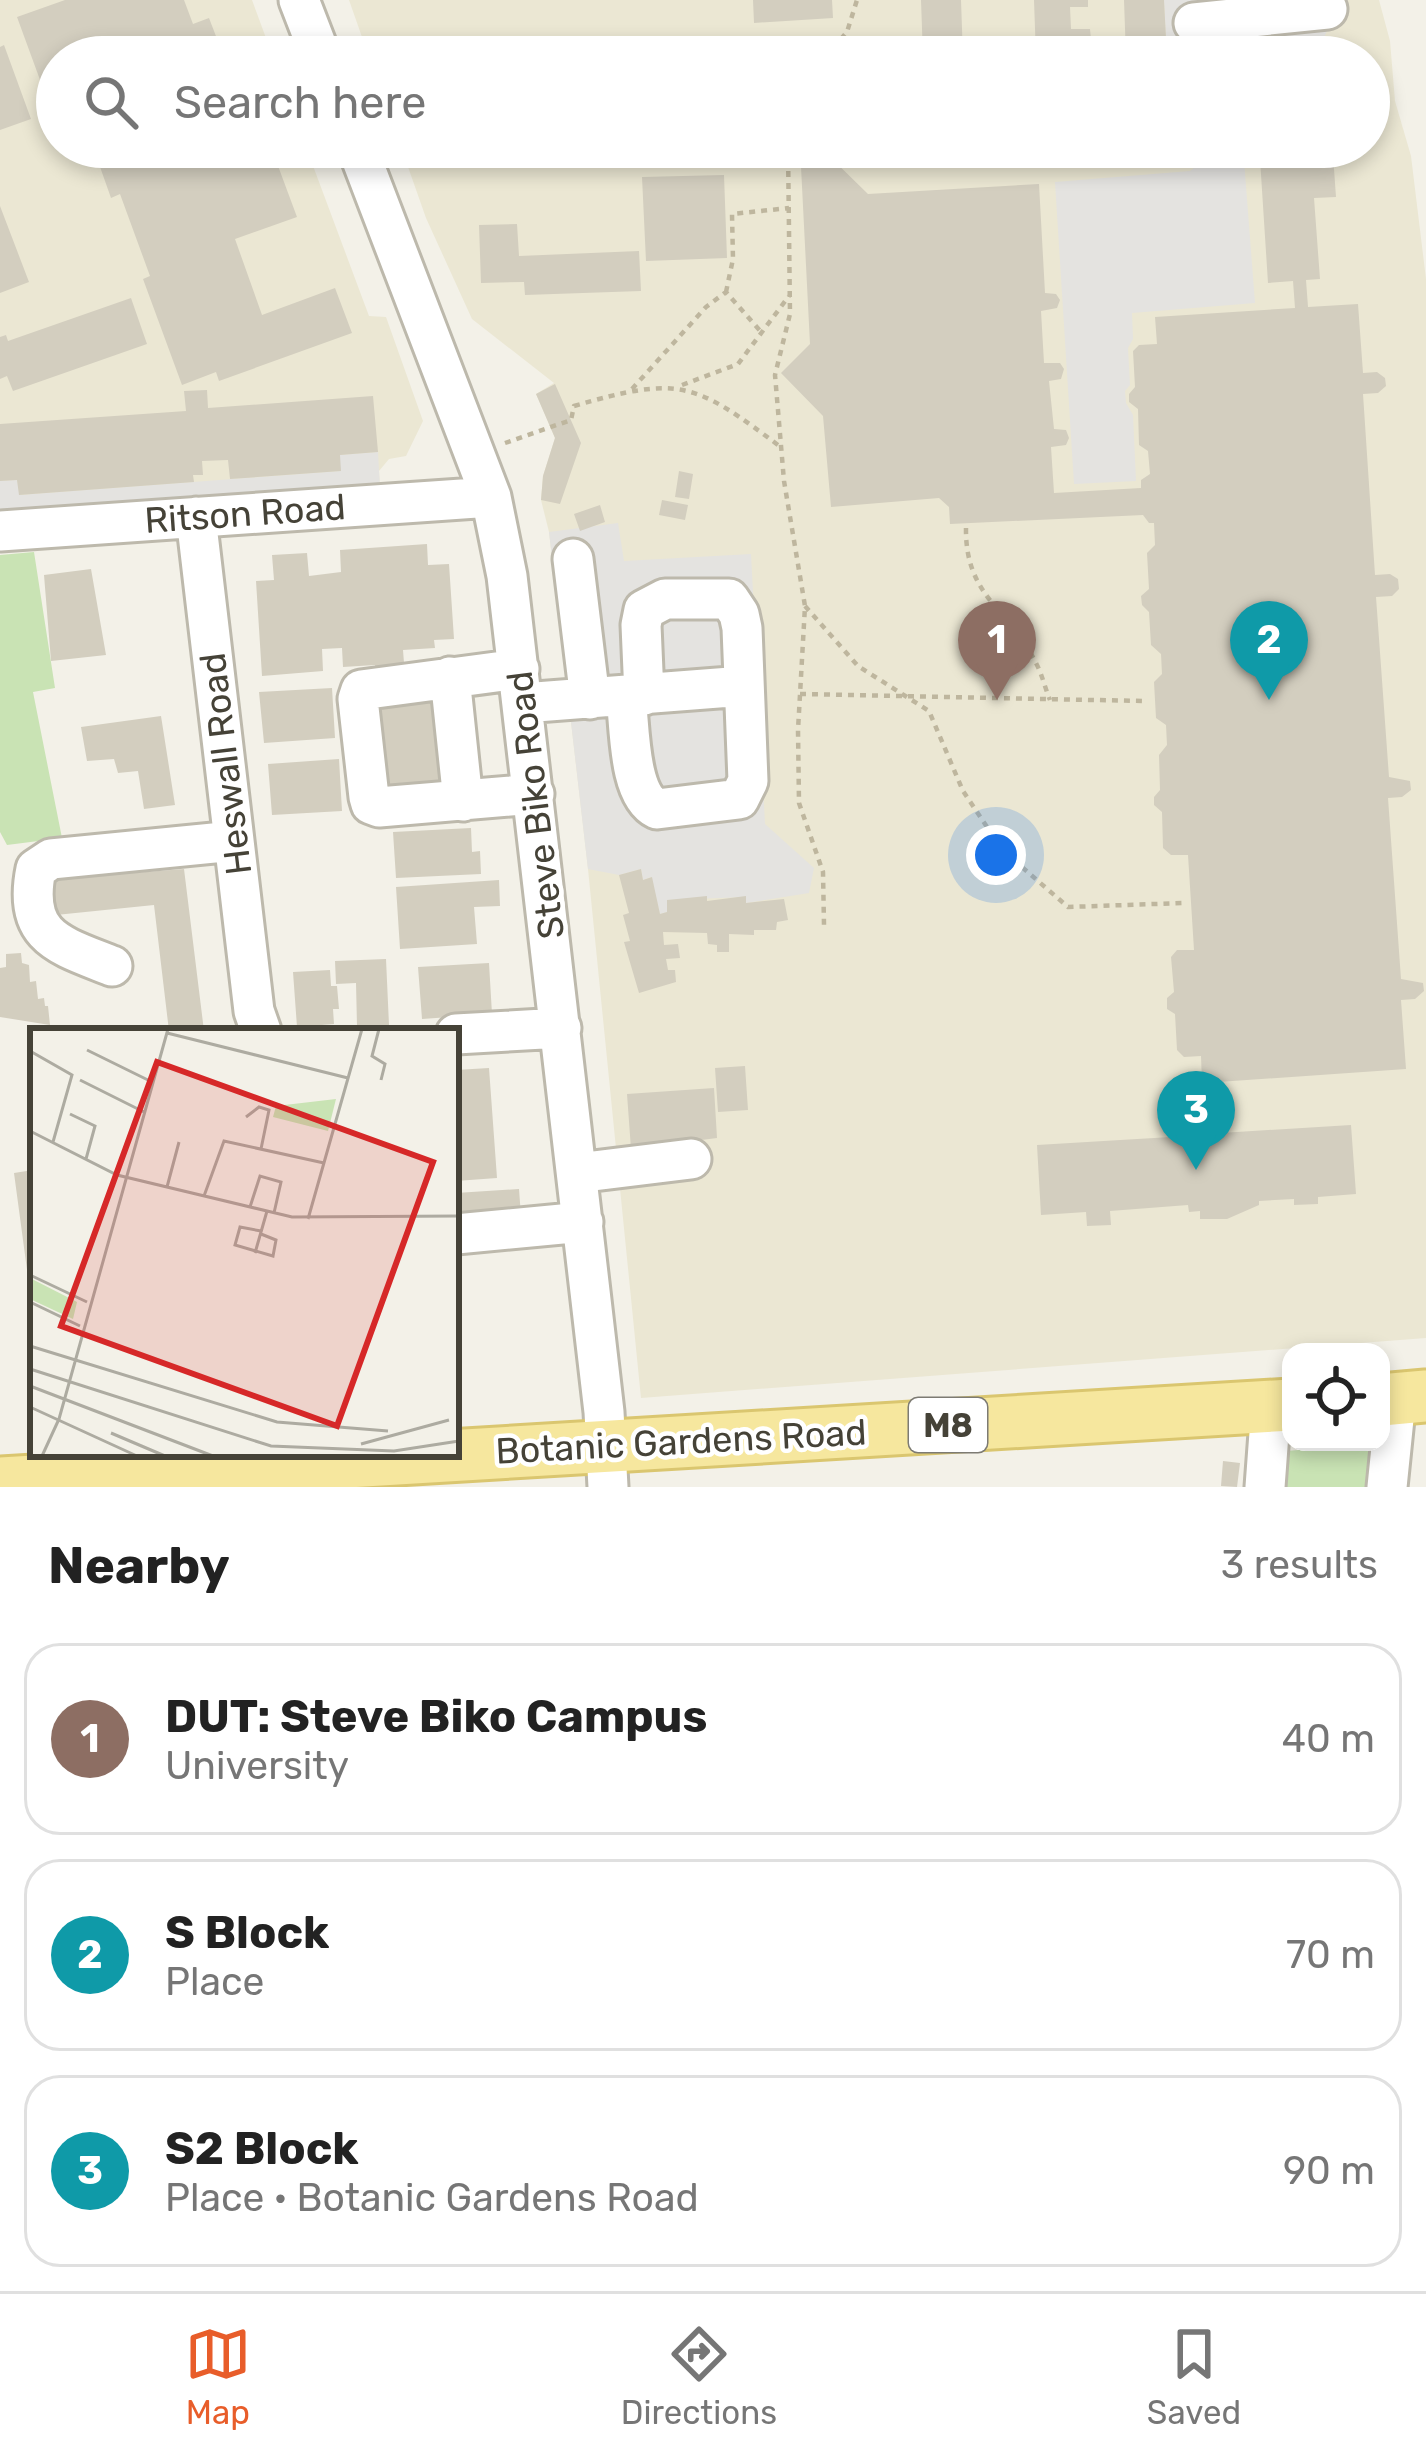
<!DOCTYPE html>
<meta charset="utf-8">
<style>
:root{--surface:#fff;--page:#f6f6f6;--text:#222;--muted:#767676;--line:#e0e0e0;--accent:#e85d2a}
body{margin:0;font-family:Rubik,sans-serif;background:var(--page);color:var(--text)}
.controls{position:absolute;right:36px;bottom:36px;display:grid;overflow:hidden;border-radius:24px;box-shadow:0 6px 18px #0003}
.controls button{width:108px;height:108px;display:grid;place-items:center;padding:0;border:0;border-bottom:3px solid var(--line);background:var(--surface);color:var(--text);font:60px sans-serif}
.you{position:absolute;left:996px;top:855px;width:42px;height:42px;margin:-30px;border:9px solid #fff;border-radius:50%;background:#1a73e8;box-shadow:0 0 0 18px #1a73e833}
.badge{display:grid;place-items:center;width:78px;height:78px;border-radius:50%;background:var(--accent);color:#fff;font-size:39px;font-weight:700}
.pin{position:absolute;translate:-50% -99px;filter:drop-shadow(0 3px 6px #0008)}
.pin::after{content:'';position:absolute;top:63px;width:42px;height:36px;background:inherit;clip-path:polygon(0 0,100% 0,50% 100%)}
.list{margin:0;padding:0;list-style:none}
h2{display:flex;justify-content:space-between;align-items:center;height:156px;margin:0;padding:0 48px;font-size:51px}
h2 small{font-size:39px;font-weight:400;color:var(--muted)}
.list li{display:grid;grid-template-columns:78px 1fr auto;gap:36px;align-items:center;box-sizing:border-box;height:192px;margin:0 24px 24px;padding:0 24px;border:3px solid var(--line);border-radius:36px}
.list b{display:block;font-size:45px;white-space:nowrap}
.list p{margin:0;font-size:39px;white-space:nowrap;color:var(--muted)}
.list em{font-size:39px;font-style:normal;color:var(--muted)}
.icon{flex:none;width:66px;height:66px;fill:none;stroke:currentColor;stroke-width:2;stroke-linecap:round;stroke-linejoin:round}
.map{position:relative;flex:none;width:1426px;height:1487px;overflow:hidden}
.search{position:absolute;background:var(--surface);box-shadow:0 6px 18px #0003;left:36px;right:36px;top:36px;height:132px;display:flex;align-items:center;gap:30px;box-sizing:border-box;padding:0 42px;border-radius:66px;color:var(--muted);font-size:45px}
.sheet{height:804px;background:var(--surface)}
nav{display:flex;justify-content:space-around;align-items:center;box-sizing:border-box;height:168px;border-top:3px solid var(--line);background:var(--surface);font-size:33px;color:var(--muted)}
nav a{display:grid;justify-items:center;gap:6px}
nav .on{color:var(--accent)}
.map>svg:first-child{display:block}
</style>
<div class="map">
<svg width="1426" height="1487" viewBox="0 0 1426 1487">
<rect width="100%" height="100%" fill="#f3f1e8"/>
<path fill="#ebe7d3" d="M0 0H252L273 57H57V147H306L369 316 386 317 423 421 406 456 389 459 379 471 380 488 0 515Z
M349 0H1379L1390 41 1395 101 1411 156 1426 279V1338L641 1398 588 869 549 532 541 500 543 476 555 438 536 394 554 383 472 319 426 218 401 147H1369V57H369Z"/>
<path fill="#c9e3b4" d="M34 552 55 688 33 692 62 838 7 845 0 832V555Z
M1377 1444 1376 1487H1282L1286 1451Z"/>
<path fill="#e4e3e0" d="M1164 0H1336L1337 7 1316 57H1167Z
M1221 147H1243L1255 303 1132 313 1133 339 1128 348 1130 385 1125 391 1126 403 1133 415 1136 481 1074 484 1055 182 1190 171Z
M378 452 380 488 0 515V481L17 480 20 495 340 471V455Z
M618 523 624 561 751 554 765 824 814 868 809 893 746 903V897L667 900V912L660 914 651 877 643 880 641 869 619 875 588 869 549 532Z"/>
<path fill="#d3cebf" d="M65 0H184L193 24 209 18 224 57H57V95L47 99 17 17Z
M753 0H832L833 18 754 23Z
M921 0H961L963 57H923Z
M1034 0H1088V7H1070L1071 29H1090L1091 39 1072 40V57H1036Z
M1124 0H1164L1167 57H1126Z
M4 45 31 119 0 130V47Z
M93 147H198L204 163 248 147H271L297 217 235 239 262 315 335 288 352 333 219 381 216 372 182 385 143 279 150 276 120 194 111 198Z
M800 147H820L868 194 1039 184 1045 293 1056 294 1060 300 1057 308 1041 311 1044 363H1060L1064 369 1061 379 1049 381 1054 429 1066 430 1069 438 1066 445 1051 447 1054 493 1141 488V480L1150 474 1148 451 1139 445 1138 409 1129 402V394L1135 387 1133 351 1139 345 1157 344 1155 317 1295 308 1293 281 1268 283 1260 159 1278 157 1277 147H1317L1318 156 1333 155 1336 197 1314 198 1320 279 1306 280 1308 307 1358 304 1363 373 1377 372 1385 378 1386 386 1378 393 1363 394 1375 575 1390 574 1398 579 1399 589 1392 596 1376 597 1389 777 1410 781 1411 790 1402 797 1388 798 1401 979 1423 983 1424 991 1415 999 1401 1000 1406 1069 1218 1082 1221 1133 1351 1125 1356 1194 1318 1197V1204L1294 1205V1199L1259 1201V1205L1227 1219H1200V1211L1189 1212 1188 1205 1110 1211 1111 1225 1087 1226 1086 1212 1041 1215 1037 1145 1204 1135 1201 1056 1184 1057 1177 1050 1175 1014 1167 1009V998L1174 992 1171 957 1177 950H1194L1188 855H1171L1163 848 1162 812 1154 805V797L1160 790 1159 755 1167 745 1166 725 1156 718 1154 682 1162 674 1161 654 1151 645 1149 612 1142 605 1141 596 1149 589 1147 553 1155 545 1154 523H1149L1143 515 950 524 949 507 939 498 831 507 823 416 781 373 810 344Z
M724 175 727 258 646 261 642 177Z
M0 206 29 282 0 293Z
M517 224 519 256 639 251 641 291 525 295 524 282 481 283 479 225Z
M131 298 147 344 13 391 7 376 0 379V337L6 335 8 341Z
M555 384 581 443 560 504 541 500 543 476 555 438 536 394Z
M207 390 208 408 373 396 378 452 340 455 341 471 230 479 228 460 202 461 203 475H193L194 482 19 495 17 480 0 481V424L186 411 184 391Z
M679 471 693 474 689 499 675 497Z
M662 500 688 505 685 520 659 515Z
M600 505 605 522 580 531 574 514Z
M427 544 428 565 449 564 454 639 434 640 435 648 403 650 404 663 392 664V674L376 675 375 665 343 667 342 648 322 649 323 671 262 676 256 581 274 580 272 555 307 553 309 576 341 572 340 550Z
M91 569 106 655 51 661 44 575Z
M435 686 448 794 377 802 365 693Z
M332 688 335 738 264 743 259 692Z
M161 716 175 805 144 809 138 771 118 773 114 759 87 761 81 727Z
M339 759 342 811 272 815 268 764Z
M471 828 472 852 480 851 481 874 396 878 393 832Z
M184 869 204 1031H169L154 905 46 916 42 880Z
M641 869 643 880 652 877 660 914 667 912V900L707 896V901L746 896V903L784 899 788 920 777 922 776 930H754V935L729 934V952H717V945L708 944 707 933 663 932 664 945 678 944 680 958 666 959 668 970H675L676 982 639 993 624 942 630 941 623 915 629 913 619 875Z
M499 880 500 906 474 907 477 944 400 949 396 887Z
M21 953 22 963 29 965 30 982 36 981 38 999 44 998 45 1006H48L50 1025 0 1017V968L6 967V954Z
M386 959 389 1025 357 1026 356 983 336 984 335 961Z
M489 963 492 1014 422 1019 418 967Z
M330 970 331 986H337L339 1009H333L334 1024 297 1027 293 972Z
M745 1066 748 1110 718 1112 715 1068Z
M489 1068 497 1178 456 1181V1070Z
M714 1088 717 1138 631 1149 627 1094Z
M33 1170V1292H30L14 1173Z
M519 1189 521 1216 456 1220V1193Z
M1223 1461 1240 1463 1237 1487 1221 1486Z"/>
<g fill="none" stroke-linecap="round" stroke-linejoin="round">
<g stroke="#bdb9ac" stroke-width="45">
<path id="minor" d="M299 0 321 57
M1194 23 1327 9
M357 147 491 497 507 576 604 1412 608 1487
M196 517 254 1011 261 1031
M0 531 491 497
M573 559 590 699
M519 669 361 690 358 699 369 797 371 804 379 807 534 794
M450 677 463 801
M626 697C630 727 628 795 657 809L739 799 748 781 742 628 739 614 729 599H665L644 610 641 625 644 695
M523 703 744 686
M112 966C59 945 22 937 36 869L51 859 234 841
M456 1034 561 1028
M577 1173 691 1159
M456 1234 583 1222
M1265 1487 1271 1406
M1387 1487 1396 1399"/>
</g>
<g stroke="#dac66f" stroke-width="57">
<path id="major" d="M1381 1400 1426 1396
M0 1483 1291 1405"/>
</g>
<path stroke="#beb69e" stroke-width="4.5" stroke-dasharray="6 6" stroke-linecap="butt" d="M825 57 847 32 857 0
M788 147 790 314 775 375 784 481 805 606 798 730 799 803 823 872 824 925
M726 292 733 259 732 214 789 208
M682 385 738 364 789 296
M632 389 706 307 726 292 763 334
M505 443 571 420 574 406C681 375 694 382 782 448
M966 528C965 596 1008 608 1036 663 1042 674 1045 688 1050 700
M805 606 858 666 929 711 963 791 991 833 1023 868 1068 907 1183 903
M800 694 1143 701"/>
<use href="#minor" stroke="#fff" stroke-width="39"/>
<use href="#major" stroke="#f6e79e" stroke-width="51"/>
</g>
<g text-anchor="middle" stroke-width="9" stroke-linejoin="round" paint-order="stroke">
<rect fill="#fff" stroke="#7d7b73" stroke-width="3" x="909" y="1398" width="78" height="54" rx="9"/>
<g font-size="33" font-weight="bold" fill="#454237">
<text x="948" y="1437">M8</text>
</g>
<g font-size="36" fill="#454237" stroke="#fff">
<text transform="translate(245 513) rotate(-4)" y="13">Ritson Road</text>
<text transform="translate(225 764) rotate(-97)" y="13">Heswall Road</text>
<text transform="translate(535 805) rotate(-97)" y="13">Steve Biko Road</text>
<text transform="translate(681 1441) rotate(-3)" y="13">Botanic Gardens Road</text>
</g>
</g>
<g transform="translate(30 1028)">
<rect width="429" height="429" fill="#f3f1e8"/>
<path d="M306 71 298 103 243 89 246 78ZM0 250 47 274 43 291 0 271Z" fill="#c9e3b4"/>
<path fill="none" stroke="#adaba1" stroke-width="3" d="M349 1 342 28 355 36 351 52M137 5 318 50M57 22 122 54M0 23 42 47 23 114M50 52 114 84M40 86 65 98 56 131M216 89 229 79 239 82 231 121M0 103 87 147 262 189 429 188M137 159 149 114M174 168 194 113 294 135M220 179 230 148 251 154 244 185M278 191 332 1M231 206 246 212 243 228 205 217 210 199 231 203M225 225 237 183M0 247 57 274M0 274 50 298M0 318 247 394 358 403M0 341 241 418 364 423 429 413M0 358 183 428M0 379 107 428M29 391 138 1M81 405 135 428M331 416 419 392M12 428 29 391"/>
<path fill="#d62828" fill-opacity="0.15" stroke="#d62828" stroke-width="6" d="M127 34 403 134 307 398 31 298Z"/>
<rect width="429" height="429" fill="none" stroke="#454237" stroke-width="6"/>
</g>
</svg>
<div class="controls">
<button><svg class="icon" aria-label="locate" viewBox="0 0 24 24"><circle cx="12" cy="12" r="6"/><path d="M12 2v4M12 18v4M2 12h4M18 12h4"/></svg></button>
</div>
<div class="you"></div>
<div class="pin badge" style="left:997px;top:700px;background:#8d6e63">1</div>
<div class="pin badge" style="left:1269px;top:700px;background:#0f9aa8">2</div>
<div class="pin badge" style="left:1196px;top:1170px;background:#0f9aa8">3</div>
<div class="search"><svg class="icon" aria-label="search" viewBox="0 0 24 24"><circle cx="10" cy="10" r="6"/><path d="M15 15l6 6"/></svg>Search here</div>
</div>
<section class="sheet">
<h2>Nearby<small>3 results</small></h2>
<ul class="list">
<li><span class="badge" style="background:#8d6e63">1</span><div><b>DUT: Steve Biko Campus</b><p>University</p></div><em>40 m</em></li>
<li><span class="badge" style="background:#0f9aa8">2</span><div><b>S Block</b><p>Place</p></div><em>70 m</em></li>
<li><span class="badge" style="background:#0f9aa8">3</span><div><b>S2 Block</b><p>Place · Botanic Gardens Road</p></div><em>90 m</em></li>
</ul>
</section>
<nav>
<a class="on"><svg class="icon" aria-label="map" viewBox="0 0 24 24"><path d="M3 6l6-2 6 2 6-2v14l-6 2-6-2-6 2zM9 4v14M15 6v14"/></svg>Map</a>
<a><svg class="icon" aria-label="directions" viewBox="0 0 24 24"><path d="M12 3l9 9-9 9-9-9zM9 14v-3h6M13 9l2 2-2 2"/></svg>Directions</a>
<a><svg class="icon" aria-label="saved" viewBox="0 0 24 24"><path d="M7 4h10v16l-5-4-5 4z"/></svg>Saved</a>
</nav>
